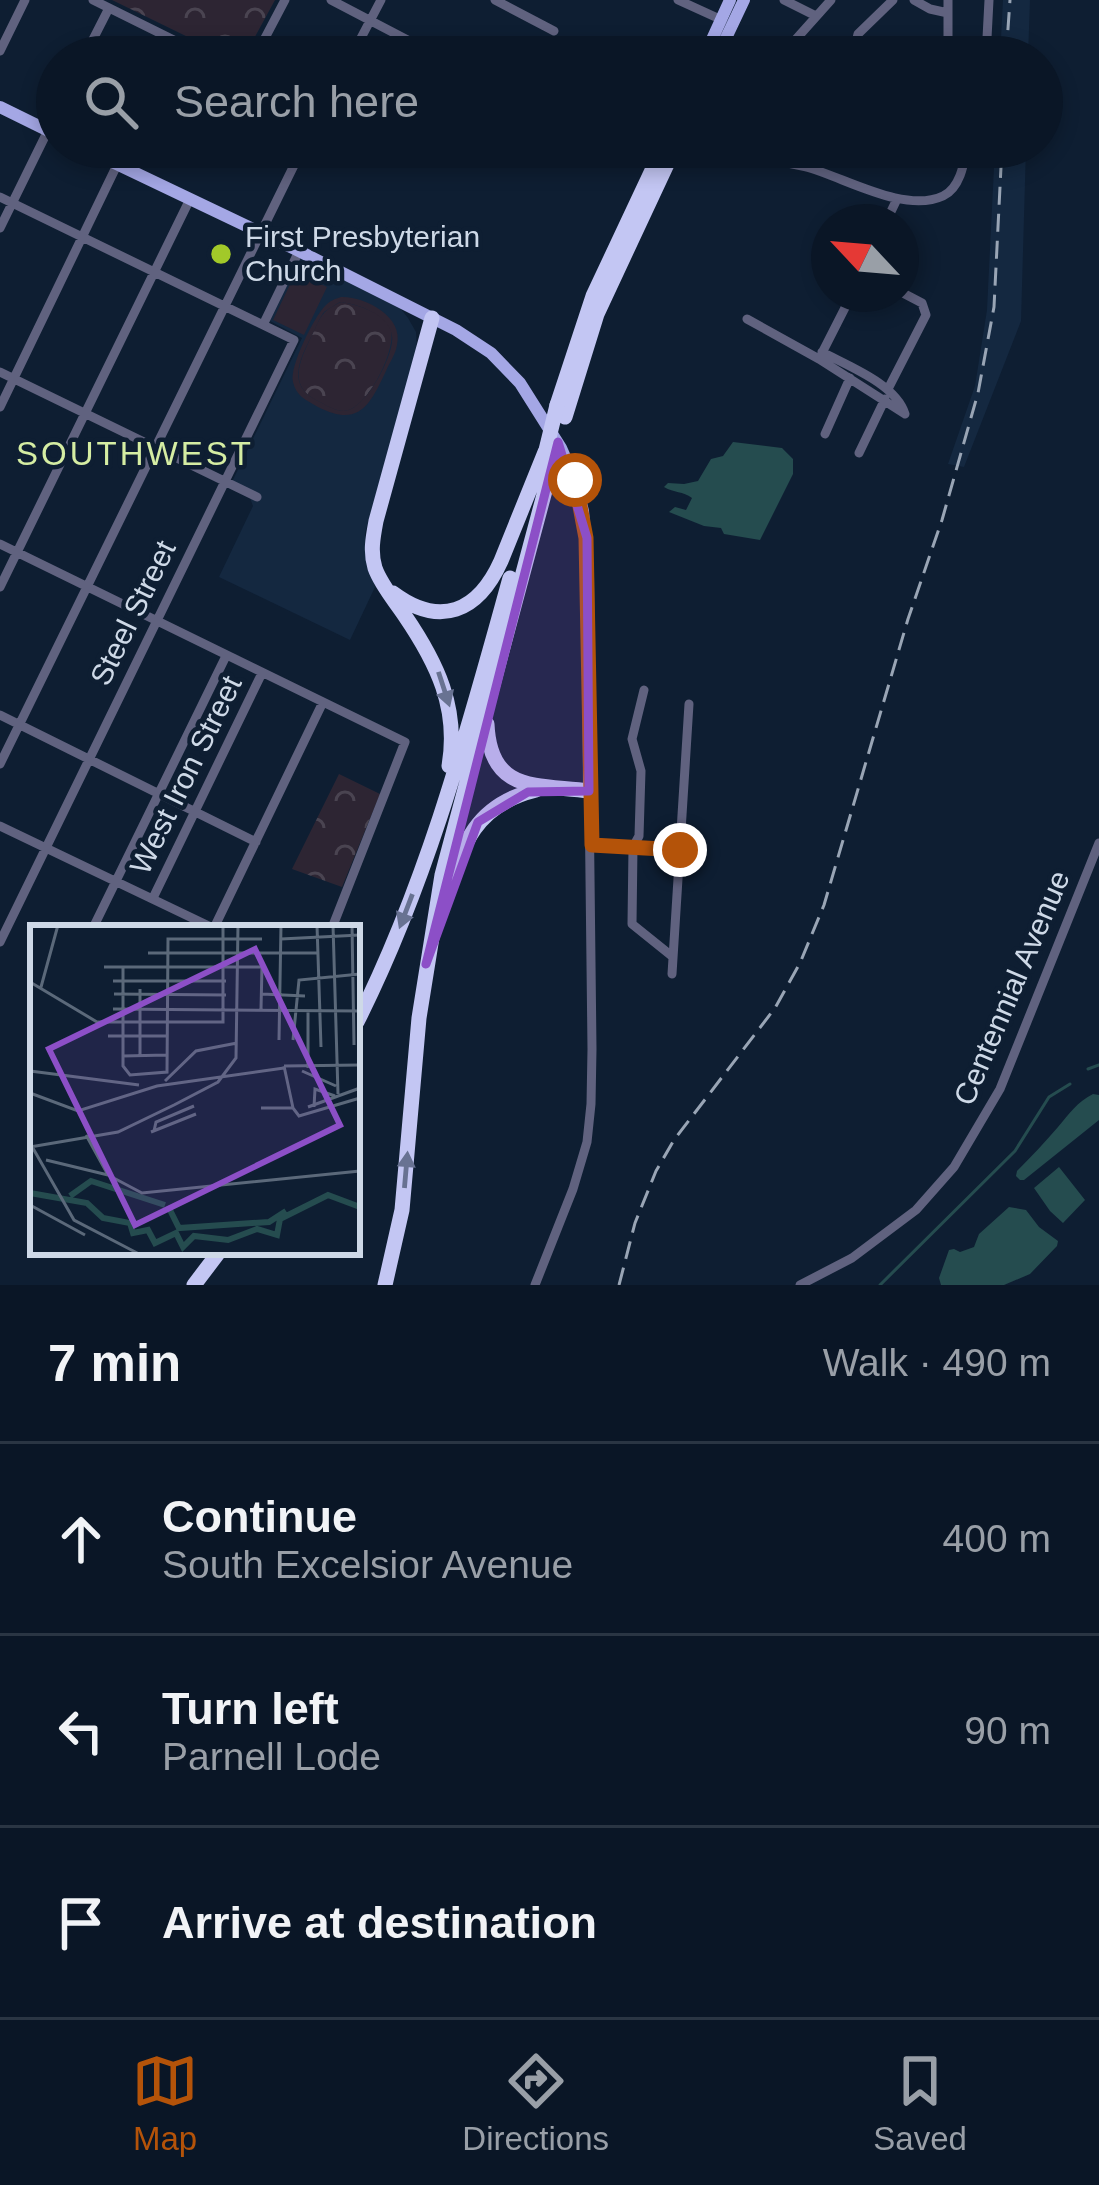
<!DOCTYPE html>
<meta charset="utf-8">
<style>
:root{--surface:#0a1626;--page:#131f2e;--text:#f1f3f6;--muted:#999fa7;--line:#2a3543;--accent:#b45309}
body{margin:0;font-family:Helvetica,sans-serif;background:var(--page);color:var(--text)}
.compass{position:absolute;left:811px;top:204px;width:108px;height:108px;border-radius:50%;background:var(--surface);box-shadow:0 6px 18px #0003;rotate:296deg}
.stop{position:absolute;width:36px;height:36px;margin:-27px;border:9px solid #b45309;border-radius:50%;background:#fff}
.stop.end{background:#b45309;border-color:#fff;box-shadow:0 3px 12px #0008}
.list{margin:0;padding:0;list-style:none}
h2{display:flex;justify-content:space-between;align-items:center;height:156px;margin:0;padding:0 48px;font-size:51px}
h2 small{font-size:39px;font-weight:400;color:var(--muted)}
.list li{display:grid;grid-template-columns:78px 1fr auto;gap:36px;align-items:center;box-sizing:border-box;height:192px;padding:0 48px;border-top:3px solid var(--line)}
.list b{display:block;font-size:45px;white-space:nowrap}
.list p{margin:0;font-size:39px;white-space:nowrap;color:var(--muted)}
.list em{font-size:39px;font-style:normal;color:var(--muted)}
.icon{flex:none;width:66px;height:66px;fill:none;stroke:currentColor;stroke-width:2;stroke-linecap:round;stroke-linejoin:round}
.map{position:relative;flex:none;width:1099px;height:1285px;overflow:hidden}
.search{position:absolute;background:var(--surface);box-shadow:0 6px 18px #0003;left:36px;right:36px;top:36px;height:132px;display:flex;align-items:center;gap:30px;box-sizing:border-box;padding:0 42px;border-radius:66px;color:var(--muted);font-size:45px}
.sheet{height:732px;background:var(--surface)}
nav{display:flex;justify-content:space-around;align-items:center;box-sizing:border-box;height:168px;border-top:3px solid var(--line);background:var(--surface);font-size:33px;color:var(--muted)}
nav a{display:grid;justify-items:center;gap:6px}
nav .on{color:var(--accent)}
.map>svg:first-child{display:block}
</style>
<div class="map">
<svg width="1099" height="1285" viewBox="0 0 1099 1285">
<defs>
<pattern id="forest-crowns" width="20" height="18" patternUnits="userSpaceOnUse" patternTransform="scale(3)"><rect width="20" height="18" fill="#2d2533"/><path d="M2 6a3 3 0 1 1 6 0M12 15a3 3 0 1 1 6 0" fill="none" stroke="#4a4451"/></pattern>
</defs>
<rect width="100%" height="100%" fill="#0e1e32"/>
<path fill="#142840" d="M1003 0H1030L1028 57H1000Z
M995 147H1026L1021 321 964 467 948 464 975 386 987 310Z
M300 258 397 304 408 318 416 332 417 353 365 533 367 558 375 587 350 640 219 577 253 506 250 498 229 488 302 338 270 321Z"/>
<path fill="url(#forest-crowns)" d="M112 0H275L244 57H229Z
M341 302C355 304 383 312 390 327 399 346 367 411 344 411 335 411 325 405 318 401 287 386 300 361 311 337 315 329 319 318 325 312 329 308 335 305 341 302Z
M339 774 380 794 342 887 292 869Z"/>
<path fill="#2d2533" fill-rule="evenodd" d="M296 272 327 287 304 335 273 320Z
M341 297C364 296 404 316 397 345 396 354 389 363 386 371 370 405 359 428 318 407 306 400 296 396 293 382 289 367 314 317 325 306 331 300 333 300 341 297ZM340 302C359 304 390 315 392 336 395 354 365 411 344 411 335 411 326 405 318 401 287 386 299 361 311 337 315 330 319 318 324 312 327 310 338 303 340 302Z"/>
<path fill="#254c4f" d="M733 442 782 448 793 459V474L760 540 724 534 721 528 704 526 669 512 675 507 686 510 692 498C683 491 674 493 664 487L668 483 684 484 698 481 711 459 723 456Z
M1093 1094 1099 1095V1120L1024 1180H1020L1016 1176 1017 1171C1031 1157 1045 1142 1058 1127 1069 1114 1077 1102 1093 1094Z
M1059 1167 1085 1200 1063 1223 1050 1211 1034 1188Z
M1009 1207 1026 1210 1039 1227 1058 1241 1057 1246 1030 1274 1004 1285H941L939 1278 949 1250 954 1249 960 1252 974 1247 979 1234Z"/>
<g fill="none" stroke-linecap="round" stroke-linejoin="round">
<path stroke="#254c4f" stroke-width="3" d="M1088 1069 1099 1065
M880 1285 1015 1151 1049 1097 1070 1084"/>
<path stroke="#60627f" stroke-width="9" d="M93 0 208 57
M331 0 440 57
M495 0 554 31
M678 0 722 20
M784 0 816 16
M914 0 930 9 948 13
M948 0V57
M0 51 25 0
M84 57 109 8
M255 57 285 0
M351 57 381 0
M780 57 831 0
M874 57 856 42 858 34 893 0
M986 57 989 0
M694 147C731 153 769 158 806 167 844 177 904 214 943 196 960 188 964 164 967 147
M0 197 294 340 0 942
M886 222 897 199
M0 228 57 112
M824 254 829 256
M747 319 819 359 905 414
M263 325 299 251
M822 352C848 366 896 384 905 414
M822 353 852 294
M0 372 257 497
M888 389 926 315 922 303 901 292
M0 407 117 165
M825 434 850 378
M859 453 885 399
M0 544 405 742 332 928
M0 587 190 199
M644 690 632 739 641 771 639 836 633 847 632 924 673 957
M0 715 256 842
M0 764 303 147
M0 826 213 928
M592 845 680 850
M153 898 262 673
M93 928 226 656
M214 928 323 702
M672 974 689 704
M535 1285 573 1189 587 1142 591 1104 592 1049 589 791
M800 1285 852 1258 916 1210 954 1167 1000 1089 1099 843"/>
<path stroke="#a4a7e5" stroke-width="12" d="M704 57 730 0
M717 57 744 0
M0 107 57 135
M81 147 299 251 456 330 491 353 520 383 561 448 575 480 583 511 588 574 589 791"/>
<path stroke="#c3c6f3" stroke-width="15" d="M432 318 376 521C373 537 370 552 375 568 381 585 395 601 405 616 437 663 459 708 449 766
M557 405 593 296 663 147
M565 417 597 314 675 147
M393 593C440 628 478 612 501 561L545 452
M487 724C490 794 538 784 589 791
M446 898C463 843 475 805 536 790
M357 1022C428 881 468 729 510 578
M194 1285 219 1252
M385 1285 402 1210 419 1018 442 875 553 461"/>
<path stroke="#99a5b5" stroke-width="3" stroke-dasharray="18 9" stroke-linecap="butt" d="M1006 57 1010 0
M619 1285 635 1223 656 1171 674 1140 775 1008 800 963 824 905 908 619 942 520 978 393 994 307 1002 147"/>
<path stroke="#c3c6f3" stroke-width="15" d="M546 450 557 405"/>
</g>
<defs><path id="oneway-solid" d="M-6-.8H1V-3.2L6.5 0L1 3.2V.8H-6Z" transform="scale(3)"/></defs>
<g fill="#687292">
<use href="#oneway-solid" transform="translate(444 689) rotate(72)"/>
<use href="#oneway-solid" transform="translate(406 911) rotate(111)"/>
<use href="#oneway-solid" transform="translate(406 1170) rotate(-85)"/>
</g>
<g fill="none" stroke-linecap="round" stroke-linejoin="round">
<path stroke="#b45309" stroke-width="15" d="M575 480 586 538 592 845 680 850"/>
</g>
<path fill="#8c4fc7" fill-opacity="0.2" stroke="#8c4fc7" stroke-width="9" stroke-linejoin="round" d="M558 442 587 538 589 791 528 792 478 822 426 964Z"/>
<circle fill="#a2c929" stroke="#0e1e32" stroke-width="4.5" cx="221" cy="254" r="12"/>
<g text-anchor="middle" stroke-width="9" stroke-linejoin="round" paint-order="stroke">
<g font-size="30" fill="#ced9e7" stroke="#0e1e32" text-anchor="start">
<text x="245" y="247">First Presbyterian<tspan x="245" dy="34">Church</tspan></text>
</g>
<g font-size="30" fill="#ced9e7" stroke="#0e1e32">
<text transform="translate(133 613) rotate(-64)" y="10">Steel Street</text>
<text transform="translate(186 775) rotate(-64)" y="10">West Iron Street</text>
<text transform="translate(1012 988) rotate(-67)" y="10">Centennial Avenue</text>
</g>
<g font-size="33" letter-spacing="3" fill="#d5eda3" stroke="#0e1e32">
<text x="135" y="465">SOUTHWEST</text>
</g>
</g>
<g transform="translate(30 925)">
<rect width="330" height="330" fill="#0e1e32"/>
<path fill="none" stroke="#254c4f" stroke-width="6" d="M0 268 57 278 73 293 100 298 103 308 118 305 125 318 146 308 153 322 164 311 198 315 227 304 247 310 250 294 298 270 330 282M40 271 61 256 135 280M138 281 149 303 239 297 256 286"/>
<path fill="none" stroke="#5b697a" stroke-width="3" d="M287 0 291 122M303 0 308 169M322 0 324 120M251 14 330 10M118 28H287M74 42H232M93 42V141L100 150 137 147 138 14H232M83 56H196M0 57 67 97H193V0M11 62 28 0M84 69 196 70M232 69 275 71M83 84 330 86M231 84 232 41M78 111H137M249 115 251 0M263 115 269 55 330 49M93 131 137 130M110 131V64M254 141 263 183M254 141 330 140M278 143V86M0 146 109 160M272 146 306 161M135 156 166 126 207 118M0 168 48 186 127 161 254 143M144 180 188 157 206 133 208 0M278 182 330 163M284 182 285 164 305 171M231 183H263L269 191 330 173M124 206 126 197 164 181M121 207 166 189M56 210 78 250 112 268 330 246M0 218 44 295 111 330M0 222 88 207 144 180M16 235 78 250M0 280 55 310"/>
<path fill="#8c4fc7" fill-opacity="0.15" stroke="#8c4fc7" stroke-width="6" d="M225 24 310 200 105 300 19 124Z"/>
<rect width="330" height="330" fill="none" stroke="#ced9e7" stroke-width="6"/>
</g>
</svg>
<svg class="compass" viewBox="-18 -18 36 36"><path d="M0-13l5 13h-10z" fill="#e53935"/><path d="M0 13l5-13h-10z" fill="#999fa7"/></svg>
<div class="stop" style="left:575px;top:480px"></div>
<div class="stop end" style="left:680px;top:850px"></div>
<div class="search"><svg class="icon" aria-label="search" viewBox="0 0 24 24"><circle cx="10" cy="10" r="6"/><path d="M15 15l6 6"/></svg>Search here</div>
</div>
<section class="sheet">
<h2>7 min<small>Walk · 490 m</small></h2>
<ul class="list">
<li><svg class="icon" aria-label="ahead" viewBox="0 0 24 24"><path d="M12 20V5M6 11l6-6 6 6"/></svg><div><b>Continue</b><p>South Excelsior Avenue</p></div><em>400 m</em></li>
<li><svg class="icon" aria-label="left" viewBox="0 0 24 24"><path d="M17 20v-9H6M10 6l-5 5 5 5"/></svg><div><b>Turn left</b><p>Parnell Lode</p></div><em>90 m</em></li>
<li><svg class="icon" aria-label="arrive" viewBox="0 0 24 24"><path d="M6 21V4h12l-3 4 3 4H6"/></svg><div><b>Arrive at destination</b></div></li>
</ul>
</section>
<nav>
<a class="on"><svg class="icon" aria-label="map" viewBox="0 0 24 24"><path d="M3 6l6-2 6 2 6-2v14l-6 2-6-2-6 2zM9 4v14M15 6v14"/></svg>Map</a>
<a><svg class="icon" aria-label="directions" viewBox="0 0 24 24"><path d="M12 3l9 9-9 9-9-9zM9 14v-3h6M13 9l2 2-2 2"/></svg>Directions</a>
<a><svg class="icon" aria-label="saved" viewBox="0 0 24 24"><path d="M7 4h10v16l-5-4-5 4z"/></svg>Saved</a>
</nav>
